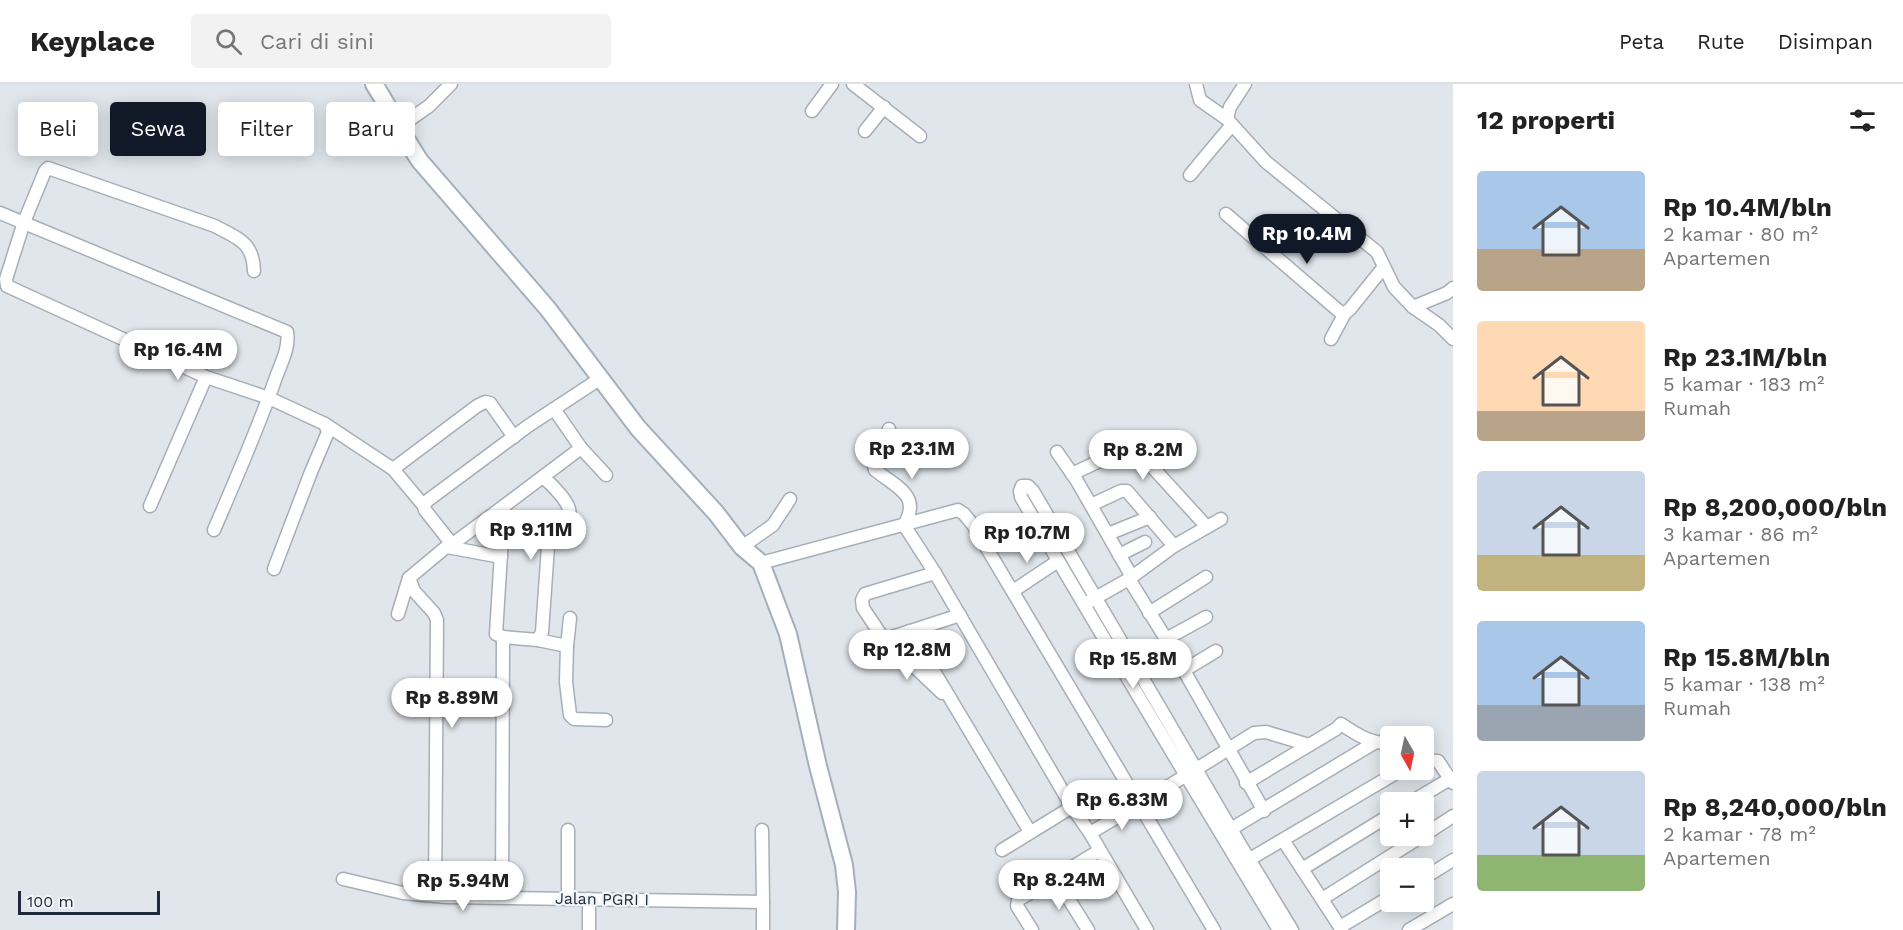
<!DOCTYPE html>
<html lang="id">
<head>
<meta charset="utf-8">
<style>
  body { margin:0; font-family:"Work Sans",sans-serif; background:#f2f2f2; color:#222; height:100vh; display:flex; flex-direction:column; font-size:22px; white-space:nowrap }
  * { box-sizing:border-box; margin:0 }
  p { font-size:20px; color:#767676 }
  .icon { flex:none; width:33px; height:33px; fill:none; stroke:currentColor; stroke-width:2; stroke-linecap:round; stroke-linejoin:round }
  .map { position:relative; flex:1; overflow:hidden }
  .sheet { display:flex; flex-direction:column; background:#fff; width:450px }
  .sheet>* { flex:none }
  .hud { position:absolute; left:18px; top:18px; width:570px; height:54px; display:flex; gap:12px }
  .needle { width:39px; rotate:171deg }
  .fabs { position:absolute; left:1380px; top:642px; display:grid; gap:12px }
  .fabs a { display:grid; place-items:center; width:54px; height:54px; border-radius:6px; background:#fff; box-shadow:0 3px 15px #0003; font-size:30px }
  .scale { position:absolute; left:18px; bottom:15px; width:142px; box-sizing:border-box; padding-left:6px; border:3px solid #212a3b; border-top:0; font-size:16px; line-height:21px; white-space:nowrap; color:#212a3b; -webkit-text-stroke:4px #f0f5f8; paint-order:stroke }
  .price { position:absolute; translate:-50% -51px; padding:0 14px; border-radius:21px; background:#fff; color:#222; font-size:20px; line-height:39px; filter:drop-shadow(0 2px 3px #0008) }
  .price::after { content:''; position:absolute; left:50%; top:36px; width:18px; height:14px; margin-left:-9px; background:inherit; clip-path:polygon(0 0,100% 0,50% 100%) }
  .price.on { background:#111827; color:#fff }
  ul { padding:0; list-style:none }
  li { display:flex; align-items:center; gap:18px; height:150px; padding:0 24px }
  li span { display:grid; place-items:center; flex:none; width:168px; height:120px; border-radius:6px; color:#555 }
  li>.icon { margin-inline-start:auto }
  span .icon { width:72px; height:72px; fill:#fffc; stroke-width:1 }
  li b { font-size:26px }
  h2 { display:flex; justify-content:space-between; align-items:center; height:72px; padding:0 24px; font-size:26px }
  .chip { padding:0 21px; border-radius:6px; background:#fff; box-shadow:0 3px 15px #0003; font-size:21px; line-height:54px }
  .chip.on { background:#111827; color:#fff }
  header { display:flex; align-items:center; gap:36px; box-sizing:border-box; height:84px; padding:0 30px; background:#fff; border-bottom:2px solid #e0e0e0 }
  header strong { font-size:28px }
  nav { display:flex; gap:33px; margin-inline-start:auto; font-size:21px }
  .search { width:420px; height:54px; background:#f2f2f2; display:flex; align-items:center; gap:15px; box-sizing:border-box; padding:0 21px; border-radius:6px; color:#767676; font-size:22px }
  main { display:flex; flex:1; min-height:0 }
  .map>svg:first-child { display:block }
</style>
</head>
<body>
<header>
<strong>Keyplace</strong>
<div class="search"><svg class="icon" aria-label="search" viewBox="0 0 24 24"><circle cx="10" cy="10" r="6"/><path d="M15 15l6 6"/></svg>Cari di sini</div>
<nav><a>Peta</a><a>Rute</a><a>Disimpan</a></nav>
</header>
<main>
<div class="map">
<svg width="1453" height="846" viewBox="0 0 1453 846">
  <rect width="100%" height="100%" fill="#e0e6eb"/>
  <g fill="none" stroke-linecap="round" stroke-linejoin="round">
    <defs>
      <g id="street">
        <path d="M853,0l67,52"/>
        <path d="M1196,0l4,16 27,19 39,43 111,90 17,35 19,20 26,18 14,14"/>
        <path d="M812,27l20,-27"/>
        <path d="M1227,35l3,-12 15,-23"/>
        <path d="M399,43l30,-21 22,-22"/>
        <path d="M865,47l19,-24"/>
        <path d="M1190,91l24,-29 18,-21"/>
        <path d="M0,129l287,119c3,16 -7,33 -12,48 -18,51 -40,101 -61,150"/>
        <path d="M1226,130l114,98 5,1 5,-4 33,-41"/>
        <path d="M254,187c-1,-29 -15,-32 -39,-45l-167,-58 -3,3 -21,51 -18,57 1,7 199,91 63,21 56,26 3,8 -17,40 -37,97"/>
        <path d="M1413,223l34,-14 6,-5"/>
        <path d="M1331,255l14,-26"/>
        <path d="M554,325l27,39 25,27"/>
        <path d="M325,340l68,45 31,37"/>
        <path d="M889,345l-15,37 1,4c21,17 47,25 29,55"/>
        <path d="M1057,368l20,29 55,96"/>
        <path d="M393,385l84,-63 8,-4 5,1 24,34"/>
        <path d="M1072,390l59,-28 4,2 72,79"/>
        <path d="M543,393c7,6 33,30 25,40 -6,7 -13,6 -19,15l-7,100 -4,8 -35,-3 -7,-3 8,-128 77,-58"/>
        <path d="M1091,421l30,-14h6l47,55"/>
        <path d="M150,422l56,-129"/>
        <path d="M504,422l-50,37h-3l-26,-33 -1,-4 3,-5 101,-75 73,-48"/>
        <path d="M904,441l31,48 137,234 18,26 57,97"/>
        <path d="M1108,450l42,-17"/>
        <path d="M447,463l54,10"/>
        <path d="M742,463l31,-22 17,-26"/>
        <path d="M1119,471l26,-13"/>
        <path d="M761,479l197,-53 6,4 9,11 241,405"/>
        <path d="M935,489l-70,21 -3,6 1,8 18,27 61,58"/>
        <path d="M409,494l5,13 20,22 3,7 -2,275"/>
        <path d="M1129,495l37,60 98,172"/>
        <path d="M1013,507l45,-30"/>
        <path d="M1090,517l39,-22 45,-33 47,-27"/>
        <path d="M1149,529l57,-36"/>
        <path d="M398,530l11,-36 42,-35"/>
        <path d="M910,547l120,201"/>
        <path d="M886,555l74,-24"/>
        <path d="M1166,555l40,-22"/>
        <path d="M538,556l29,6 -1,36 4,33 4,4 32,1"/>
        <path d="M567,562l3,-28"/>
        <path d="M1183,587l33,-20"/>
        <path d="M1424,676l14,1 12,18 3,-1"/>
        <path d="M1246,699l90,-54 5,-5c18,12 27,18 49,20"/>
        <path d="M1411,718l39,-23 3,4"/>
        <path d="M1231,745l143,-86"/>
        <path d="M568,746v69"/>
        <path d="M762,746l1,72"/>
        <path d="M1090,749c55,-32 110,-66 164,-100l12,-1 43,13"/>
        <path d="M1424,751l29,-19"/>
        <path d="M1283,756l59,90"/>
        <path d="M1002,766l70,-43"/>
        <path d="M1250,775l151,-89"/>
        <path d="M1302,785l88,-54"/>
        <path d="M1055,793l33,53"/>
        <path d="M1424,794l29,-18"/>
        <path d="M343,795l60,14 43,4 317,5v28"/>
        <path d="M502,813l1,-260"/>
        <path d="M1322,815l100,-63"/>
        <path d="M1340,843l50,-30"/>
        <path d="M589,846v-31"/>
        <path d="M1032,846l-15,-24 1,-6 81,-49"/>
        <path d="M1279,846c-87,-144 -174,-288 -258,-433l-1,-6 2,-5h6l5,5 208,355 51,84"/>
        <path d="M1409,846l44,-26"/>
      </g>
      <path id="secondary" d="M374,0c16,25 29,52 46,77l128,148 90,119 78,85 26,34 19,16 27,71 30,132 26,99 3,27 -1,38"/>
    </defs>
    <use href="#street" stroke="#a7aeb6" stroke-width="15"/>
    <use href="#secondary" stroke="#a4afbd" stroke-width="20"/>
    <use href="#street" stroke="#fff" stroke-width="12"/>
    <use href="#secondary" stroke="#fff" stroke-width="16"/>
  </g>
  <g text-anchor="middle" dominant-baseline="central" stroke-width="4.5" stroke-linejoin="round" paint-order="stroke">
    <g font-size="16" fill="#212a3b" stroke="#f0f5f8">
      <text transform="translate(602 815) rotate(1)">Jalan PGRI I</text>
    </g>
  </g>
</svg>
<div class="fabs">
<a><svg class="needle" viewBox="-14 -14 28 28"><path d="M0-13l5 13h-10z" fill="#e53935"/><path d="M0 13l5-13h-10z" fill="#767676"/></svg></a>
<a>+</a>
<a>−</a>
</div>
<div class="scale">100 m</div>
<b class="price on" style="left:1307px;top:181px">Rp 10.4M</b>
<b class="price" style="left:178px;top:297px">Rp 16.4M</b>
<b class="price" style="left:912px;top:396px">Rp 23.1M</b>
<b class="price" style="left:1143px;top:397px">Rp 8.2M</b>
<b class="price" style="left:531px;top:477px">Rp 9.11M</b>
<b class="price" style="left:1027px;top:480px">Rp 10.7M</b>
<b class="price" style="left:907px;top:597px">Rp 12.8M</b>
<b class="price" style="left:1133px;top:606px">Rp 15.8M</b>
<b class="price" style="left:452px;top:645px">Rp 8.89M</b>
<b class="price" style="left:1122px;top:747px">Rp 6.83M</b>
<b class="price" style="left:1059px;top:827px">Rp 8.24M</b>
<b class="price" style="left:463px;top:828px">Rp 5.94M</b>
<div class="hud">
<a class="chip">Beli</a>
<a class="chip on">Sewa</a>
<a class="chip">Filter</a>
<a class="chip">Baru</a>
</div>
</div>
<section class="sheet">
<h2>12 properti<svg class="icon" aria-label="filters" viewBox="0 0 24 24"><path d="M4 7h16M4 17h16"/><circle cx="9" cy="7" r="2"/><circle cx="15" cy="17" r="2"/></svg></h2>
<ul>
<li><span style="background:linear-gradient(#a9c7e8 65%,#b9a48a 0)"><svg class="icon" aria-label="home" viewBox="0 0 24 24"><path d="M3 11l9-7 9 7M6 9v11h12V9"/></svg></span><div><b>Rp 10.4M/bln</b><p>2 kamar · 80 m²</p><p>Apartemen</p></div></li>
<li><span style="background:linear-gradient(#ffd9b3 75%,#b9a48a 0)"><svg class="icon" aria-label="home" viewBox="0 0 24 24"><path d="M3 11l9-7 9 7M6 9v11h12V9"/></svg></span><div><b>Rp 23.1M/bln</b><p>5 kamar · 183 m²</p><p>Rumah</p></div></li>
<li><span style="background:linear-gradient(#c9d6e8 70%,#c2b280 0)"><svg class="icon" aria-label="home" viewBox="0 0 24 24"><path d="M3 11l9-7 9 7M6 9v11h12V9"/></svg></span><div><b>Rp 8,200,000/bln</b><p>3 kamar · 86 m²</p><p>Apartemen</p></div></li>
<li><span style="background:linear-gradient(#a9c7e8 70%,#9aa5b1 0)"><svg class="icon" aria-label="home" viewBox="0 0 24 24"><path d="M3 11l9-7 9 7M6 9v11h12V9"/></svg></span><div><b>Rp 15.8M/bln</b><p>5 kamar · 138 m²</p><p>Rumah</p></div></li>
<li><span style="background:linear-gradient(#c9d6e8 70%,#8fb573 0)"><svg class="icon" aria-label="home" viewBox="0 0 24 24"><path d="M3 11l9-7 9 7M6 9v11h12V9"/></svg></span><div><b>Rp 8,240,000/bln</b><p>2 kamar · 78 m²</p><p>Apartemen</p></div></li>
</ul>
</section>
</main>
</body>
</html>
